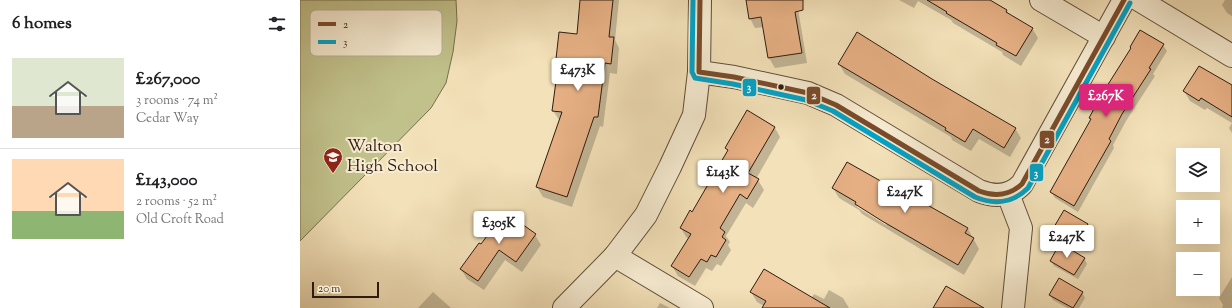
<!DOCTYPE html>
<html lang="en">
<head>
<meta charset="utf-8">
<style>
  body { margin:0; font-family:"Sorts Mill Goudy",serif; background:#f6f6f6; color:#202124; height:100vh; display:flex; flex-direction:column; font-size:15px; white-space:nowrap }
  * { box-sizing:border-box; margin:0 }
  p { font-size:13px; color:#757577 }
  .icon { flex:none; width:22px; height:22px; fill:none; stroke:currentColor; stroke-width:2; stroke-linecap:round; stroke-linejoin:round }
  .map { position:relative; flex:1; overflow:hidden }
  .details { display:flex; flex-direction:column; background:#fff; width:300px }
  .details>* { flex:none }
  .tools { position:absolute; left:876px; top:148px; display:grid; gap:8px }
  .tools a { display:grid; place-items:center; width:44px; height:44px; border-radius:0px; background:#fff; box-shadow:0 4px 16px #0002; font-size:20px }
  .scale { position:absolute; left:12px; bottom:10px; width:67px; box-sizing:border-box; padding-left:4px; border:2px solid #2f1c11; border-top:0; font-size:11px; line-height:14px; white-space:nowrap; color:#2f1c11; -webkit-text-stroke:3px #f7ecd2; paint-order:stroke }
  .price { position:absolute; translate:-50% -34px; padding:0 9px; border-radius:4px; background:#fff; color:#222; font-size:13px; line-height:26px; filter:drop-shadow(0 1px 2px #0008) }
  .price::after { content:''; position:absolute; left:50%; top:24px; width:12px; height:9px; margin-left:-6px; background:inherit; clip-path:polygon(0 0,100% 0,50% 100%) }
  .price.selected { background:#db2777; color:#fff }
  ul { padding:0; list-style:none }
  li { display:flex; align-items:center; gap:12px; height:100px; padding:0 12px }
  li+li { border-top:1px solid #e0e0e0 }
  li span { display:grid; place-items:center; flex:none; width:112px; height:80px; border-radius:0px; color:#555 }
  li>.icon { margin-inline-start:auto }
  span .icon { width:48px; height:48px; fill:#fffc; stroke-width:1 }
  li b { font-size:17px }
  h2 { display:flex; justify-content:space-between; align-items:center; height:48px; padding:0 12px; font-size:17px }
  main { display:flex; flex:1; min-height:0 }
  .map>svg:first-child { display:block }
</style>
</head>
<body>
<main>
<section class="details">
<h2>6 homes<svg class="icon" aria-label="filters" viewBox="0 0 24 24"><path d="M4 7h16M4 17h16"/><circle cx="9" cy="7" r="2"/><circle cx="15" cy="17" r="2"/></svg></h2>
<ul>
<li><span style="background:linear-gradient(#dfe7d0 60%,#b9a48a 0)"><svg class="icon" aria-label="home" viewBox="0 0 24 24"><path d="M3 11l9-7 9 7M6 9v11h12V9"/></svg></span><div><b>£267,000</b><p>3 rooms · 74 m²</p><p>Cedar Way</p></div></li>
<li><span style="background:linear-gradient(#ffd9b3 65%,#8fb573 0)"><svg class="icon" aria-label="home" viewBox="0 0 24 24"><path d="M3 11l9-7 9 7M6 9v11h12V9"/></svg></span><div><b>£143,000</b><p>2 rooms · 52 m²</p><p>Old Croft Road</p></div></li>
</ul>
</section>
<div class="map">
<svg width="932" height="308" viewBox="0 0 932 308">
  <rect width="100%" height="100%" fill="#f3e1b9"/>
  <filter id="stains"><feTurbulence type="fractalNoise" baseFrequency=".005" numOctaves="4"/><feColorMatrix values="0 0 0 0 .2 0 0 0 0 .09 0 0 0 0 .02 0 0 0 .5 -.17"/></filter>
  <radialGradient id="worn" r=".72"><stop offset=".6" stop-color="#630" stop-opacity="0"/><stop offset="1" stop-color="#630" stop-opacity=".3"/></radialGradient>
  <path fill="#c1c18b" stroke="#786e4e" d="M0,0h156l1,21 -4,31 -7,31 -15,25 -131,133z"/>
  <g fill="#0003" fill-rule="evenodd">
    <path d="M281,0h38l-4,40 4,8 -2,26 -7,-1 -7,54 -3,-1 -28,81 -29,-10 -6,-10 23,-66 -7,-10 6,-48 -2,-4 21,-24z"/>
    <path d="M447,0h48l2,3 10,60 -32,5 -6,-10 -5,-31 -9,1 -5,-10z"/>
    <path d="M599,0h89l19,11 2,4 23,13 6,10 -17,28 -18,-11 -1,-3 -49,-29 -2,-3 -33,-19 -4,7z"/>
    <path d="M925,0h7v16l-5,-3 -5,-8z"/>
    <path d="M863,45l4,6 -14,23 2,2 -29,45 -13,24 1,3 -36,64 -23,-14 -4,-6 41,-72 -2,-2z"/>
    <path d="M539,64l92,16 84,48 6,10 -11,19 -31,-18 -8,12 -19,-11 -1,-3 -106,-63z"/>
    <path d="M932,87v46l-3,-5 3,-5 -25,-15 -2,2 -15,-9 -6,-10z"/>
    <path d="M475,128l5,9 -24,42 2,1 6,10 -11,18 -7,-5 -20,33 4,6 -2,3 3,5 -10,16 -4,-2 -5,7 -6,-3 -11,18 -17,-10 -6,-10 17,-27 -3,-2 -5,-9 11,-15 36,-61 -2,-4z"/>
    <path d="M533,188l67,5 1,-2 67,38 11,20 -15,26 -102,-61 -3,-4 -20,-12zM557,204l30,19 -1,2 -29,-18z"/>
    <path d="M205,213l30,22 6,10 -19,27 -17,-12 -21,30 -17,-11 -6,-10 20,-24z"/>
    <path d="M787,225l6,9 -9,17 -23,-14 -6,-10z"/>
    <path d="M784,258l3,6 -9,15 -24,-13 -3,-5z"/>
    <path d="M932,277v31h-10l1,-3 -4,-7z"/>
    <path d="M529,290l14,8 6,10h-85v-2l-7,-4 -6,-10 58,10 5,-8 10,5z"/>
    <path d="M133,292l18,16h-33z"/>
    <path d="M782,292l3,6 -6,10h-12l-14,-8 -3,-5z"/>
    <path d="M360,303l10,5h-13z"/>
  </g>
  <g fill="#e6b084" stroke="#2f1c11">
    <path d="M280,0h33l-4,37h5l-3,27 -6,-1 -7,54h-4l-27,80 -31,-10 26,-75 -10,-1 7,-52h-3l3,-27 18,2z"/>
    <path d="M446,0h57v10l-8,2 7,41 -34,5 -7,-41 -12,2z"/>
    <path d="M627,0h63l17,10 -1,2 27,16 -17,28 -20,-11 1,-2 -51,-30 1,-1z"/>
    <path d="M840,30l24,14 -15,24 2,1 -29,45 -13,25 2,2 -37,65 -24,-14 41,-73 -2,-1 13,-24 29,-46 -1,-1z"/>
    <path d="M557,32l75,47 84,49 -12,20 -31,-19 -8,13 -20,-12 1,-2 -52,-31 -56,-33z"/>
    <path d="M899,66l33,19v32l-31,-19 -2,3 -16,-10z"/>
    <path d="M447,110l28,17 -27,46 11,6 -12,20 -7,-5 -20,34 5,4 -3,5 4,3 -10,17 -5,-2 -4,7 -6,-3 -12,18 -18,-11 20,-32 -11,-6 10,-18 2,2 36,-62 -3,-2z"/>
    <path d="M547,162l53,30 1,-2 67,38 -3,5 9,5 -16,27 -76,-44 -27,-17 1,-2 -24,-14z"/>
    <path d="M764,210l24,14 -10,17 -24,-14z"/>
    <path d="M205,212l31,22 -20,28 -17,-12 -21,31 -18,-12 19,-26 2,1z"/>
    <path d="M760,243l25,15 -11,17 -24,-14z"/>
    <path d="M464,269l66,39h-68l4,-7 -16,-9z"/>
    <path d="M759,278l24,14 -10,16 -24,-13z"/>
    <path d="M646,286l38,22h-51z"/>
  </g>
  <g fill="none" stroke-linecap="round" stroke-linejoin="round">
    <defs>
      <g id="minor">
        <path d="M741,0l63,37"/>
        <path d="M839,0l93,56"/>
        <path d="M399,72l35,5 74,16 28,12 143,86c15,6 31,6 43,-7l102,-184"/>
        <path d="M708,194l13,34 -8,80"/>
        <path d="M315,256l87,52"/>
        <path d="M264,308l51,-52 31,-41 24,-48 24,-52 5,-43 1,-72"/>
      </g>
    </defs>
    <use href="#minor" stroke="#604d3b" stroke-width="24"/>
    <use href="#minor" stroke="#f7ecd2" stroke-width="22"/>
    <defs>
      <path id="bus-1" d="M400,0l-1,72 35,5 74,16 28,12 143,86c16,6 30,5 43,-7l102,-184"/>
      <path id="bus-2" d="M393,0l-1,72 3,6 38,6 73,16 27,11 142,86c19,8 38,6 53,-9l102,-185"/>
    </defs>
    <use href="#bus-1" stroke="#f7ecd2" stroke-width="8"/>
    <use href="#bus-2" stroke="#f7ecd2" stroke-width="8"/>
    <use href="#bus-1" stroke="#7a4b2a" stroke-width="5"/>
    <use href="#bus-2" stroke="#02a2c5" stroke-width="5"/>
  </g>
  <defs>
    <symbol id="school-pin" viewBox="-11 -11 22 30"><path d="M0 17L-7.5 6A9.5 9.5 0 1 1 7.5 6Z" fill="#8f2418" stroke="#f7ecd2"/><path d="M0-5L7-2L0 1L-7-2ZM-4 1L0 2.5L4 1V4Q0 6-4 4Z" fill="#fff"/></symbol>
  </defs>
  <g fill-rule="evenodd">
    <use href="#school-pin" x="22" y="146" width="22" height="30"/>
  </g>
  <circle fill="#2f1c11" stroke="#f7ecd2" stroke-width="1.5" cx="481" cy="87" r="3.5"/>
  <g text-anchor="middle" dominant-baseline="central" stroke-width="4" stroke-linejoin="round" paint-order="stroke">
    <g font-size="17" fill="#2f1c11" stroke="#f7ecd2" text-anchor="start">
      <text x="47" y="147">Walton<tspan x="47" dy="20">High School</tspan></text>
    </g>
  </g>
  <rect x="10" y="10" width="132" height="46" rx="6" fill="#f7ecd2" stroke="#bbae98" stroke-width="1"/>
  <rect x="18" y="22" width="18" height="4" fill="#7a4b2a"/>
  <rect x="18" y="40" width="18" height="4" fill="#02a2c5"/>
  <g font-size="11" fill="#2f1c11">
    <text x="43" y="28">2</text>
    <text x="43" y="46">3</text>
  </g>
  <g stroke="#f7ecd2" stroke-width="1.5">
    <rect x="442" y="78" width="15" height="19" rx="4" fill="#02a2c5"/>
    <rect x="506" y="86" width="15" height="19" rx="4" fill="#7a4b2a"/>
    <rect x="739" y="130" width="16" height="19" rx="4" fill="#7a4b2a"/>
    <rect x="729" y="163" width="15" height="19" rx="4" fill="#02a2c5"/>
  </g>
  <g font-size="11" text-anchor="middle" font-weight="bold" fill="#fff">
    <text x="449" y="91">3</text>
    <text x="514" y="99">2</text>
    <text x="747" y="143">2</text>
    <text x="736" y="177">3</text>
  </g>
  <rect width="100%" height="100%" filter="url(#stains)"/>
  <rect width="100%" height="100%" fill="url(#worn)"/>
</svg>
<div class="tools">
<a><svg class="icon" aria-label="layers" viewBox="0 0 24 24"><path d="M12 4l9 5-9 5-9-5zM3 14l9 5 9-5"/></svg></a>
<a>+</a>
<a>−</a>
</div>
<div class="scale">20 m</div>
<b class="price" style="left:278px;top:92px">£473K</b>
<b class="price selected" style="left:806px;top:118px">£267K</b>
<b class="price" style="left:423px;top:194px">£143K</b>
<b class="price" style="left:605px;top:214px">£247K</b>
<b class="price" style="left:199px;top:245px">£305K</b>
<b class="price" style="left:767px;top:259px">£247K</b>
</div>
</main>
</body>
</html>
